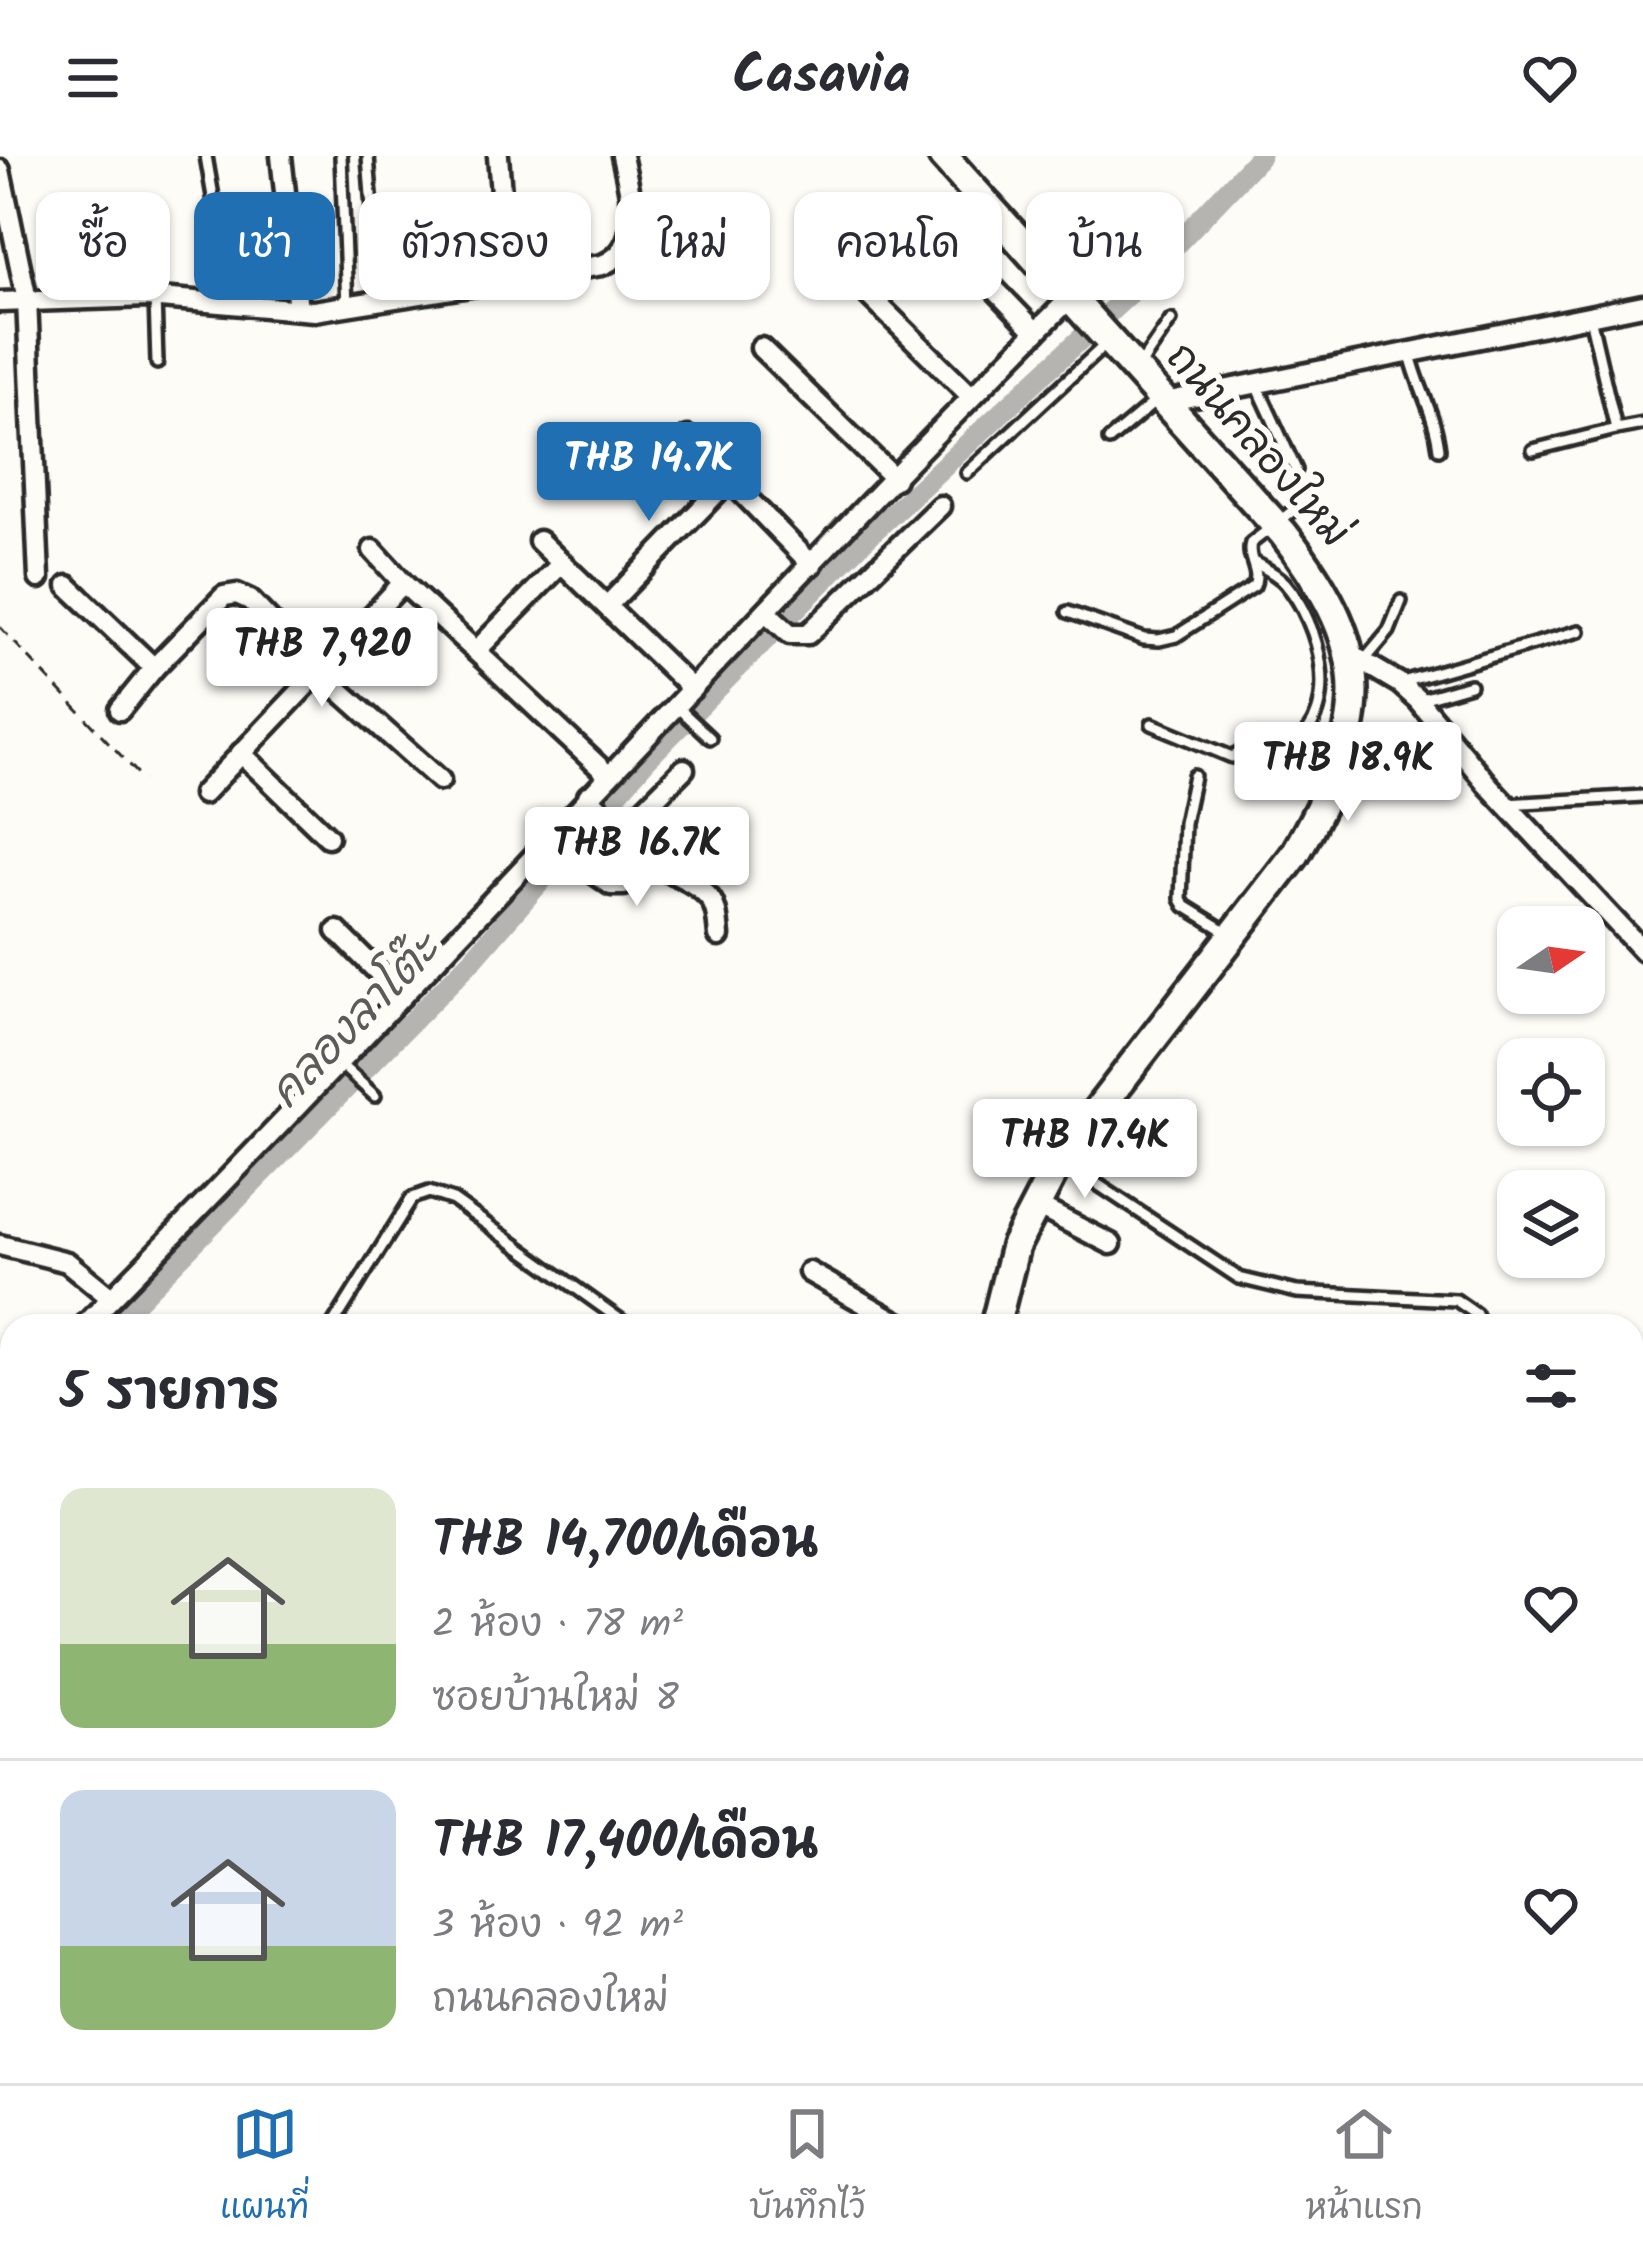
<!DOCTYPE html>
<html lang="th">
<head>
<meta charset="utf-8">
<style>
  body { margin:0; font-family:Kalam,"Playpen Sans Thai",sans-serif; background:#f2f2f3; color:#2b2b33; height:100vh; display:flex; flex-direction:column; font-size:45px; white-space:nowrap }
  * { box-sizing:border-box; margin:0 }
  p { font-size:39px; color:#7c7c81 }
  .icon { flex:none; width:66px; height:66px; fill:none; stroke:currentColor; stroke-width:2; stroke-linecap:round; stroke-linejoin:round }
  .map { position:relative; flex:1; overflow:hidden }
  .details { position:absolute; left:0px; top:1158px; width:1644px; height:771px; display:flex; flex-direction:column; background:#fff; border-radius:36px 36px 0 0; box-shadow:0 3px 9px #0004 }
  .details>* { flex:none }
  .hud { position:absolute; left:36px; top:36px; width:1572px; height:108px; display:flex; gap:24px }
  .needle { width:78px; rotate:77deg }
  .tools { position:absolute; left:1497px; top:750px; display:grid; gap:24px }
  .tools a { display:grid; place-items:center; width:108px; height:108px; border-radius:24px; background:#fff; box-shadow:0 3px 9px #0004; font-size:60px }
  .price { position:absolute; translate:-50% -102px; padding:0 27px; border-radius:12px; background:#fff; color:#222; font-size:39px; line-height:78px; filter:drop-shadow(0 3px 6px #0008) }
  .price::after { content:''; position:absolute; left:50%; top:72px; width:36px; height:27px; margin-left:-18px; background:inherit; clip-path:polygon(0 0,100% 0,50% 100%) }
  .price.selected { background:#1f6fb2; color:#fff }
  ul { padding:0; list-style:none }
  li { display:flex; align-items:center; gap:36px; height:300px; padding:0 60px }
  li+li { border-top:3px solid #e1e1e2 }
  li span { display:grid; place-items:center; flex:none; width:336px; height:240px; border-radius:24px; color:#555 }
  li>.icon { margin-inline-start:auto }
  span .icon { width:144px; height:144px; fill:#fffc; stroke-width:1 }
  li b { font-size:51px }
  h2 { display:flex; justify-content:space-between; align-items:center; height:144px; padding:0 60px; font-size:51px }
  .tag { padding:0 42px; border-radius:24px; background:#fff; box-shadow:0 3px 9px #0004; font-size:42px; line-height:108px }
  .tag.selected { background:#1f6fb2; color:#fff }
  header { display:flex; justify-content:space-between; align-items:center; height:156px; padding:0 60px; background:#fff; font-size:54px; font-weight:600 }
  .dock { display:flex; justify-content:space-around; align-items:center; height:168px; border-top:3px solid #e1e1e2; background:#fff; font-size:33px; color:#7c7c81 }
  .dock a { display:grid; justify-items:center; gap:6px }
  .dock .selected { color:#1f6fb2 }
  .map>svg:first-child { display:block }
</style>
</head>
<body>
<header><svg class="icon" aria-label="menu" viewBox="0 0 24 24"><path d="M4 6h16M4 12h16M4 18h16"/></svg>Casavia<svg class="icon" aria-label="heart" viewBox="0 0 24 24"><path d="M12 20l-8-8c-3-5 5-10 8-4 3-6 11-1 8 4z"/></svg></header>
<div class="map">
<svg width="1643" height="1927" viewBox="0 0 1643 1927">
  <rect width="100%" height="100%" fill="#fdfcf7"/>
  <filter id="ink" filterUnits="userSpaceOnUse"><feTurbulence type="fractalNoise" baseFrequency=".00833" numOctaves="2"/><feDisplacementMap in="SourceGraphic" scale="24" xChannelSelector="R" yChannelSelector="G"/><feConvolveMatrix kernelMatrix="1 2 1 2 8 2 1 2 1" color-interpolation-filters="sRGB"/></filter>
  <g filter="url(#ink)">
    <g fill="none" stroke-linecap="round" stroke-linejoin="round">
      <g stroke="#b5b4b1" stroke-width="21">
        <path d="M112,1170l361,-367 173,-199 217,-219 266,-247 131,-138"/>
        <path d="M0,1287l12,-12"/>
      </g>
      <defs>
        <g id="lane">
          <path d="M206,0l25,145"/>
          <path d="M341,0l6,150"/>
          <path d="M368,0l11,144"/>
          <path d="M155,141l2,66"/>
          <path d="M1410,198c8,34 25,60 29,95"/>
          <path d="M1140,209l31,-45"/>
          <path d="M1256,227l40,87"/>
          <path d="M1616,273l27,-5"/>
          <path d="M1109,284l48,-40"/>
          <path d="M1533,294l83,-21 -26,-112"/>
          <path d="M967,317l139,-129"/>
          <path d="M1068,456l76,27 15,1 17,-4 78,-50c7,-15 -8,-28 -3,-43l57,-44"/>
          <path d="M1363,506l26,-31 12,-30"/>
          <path d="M1399,527l180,-52"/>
          <path d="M1418,544l52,-15"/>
          <path d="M676,550l34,32"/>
          <path d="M1152,568l80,33 28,-14 33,3c50,-36 27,-122 -8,-163 -9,-10 -21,-15 -32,-21"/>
          <path d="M1194,620l-10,47 -3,76 4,7 42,26"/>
          <path d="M1506,648l137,-8"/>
          <path d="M339,907l36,33"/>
          <path d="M1064,1006l175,116 58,14 159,8 20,14 5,12"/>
          <path d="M332,1170l80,-128 17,-6 24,8 176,126"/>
          <path d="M1632,1480l11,1"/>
        </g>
        <g id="street">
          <path d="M281,0l17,153"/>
          <path d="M498,0l10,123"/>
          <path d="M0,14l27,130 12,278"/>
          <path d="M982,43l-27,25 -5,11 3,11 83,86"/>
          <path d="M834,105l137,135"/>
          <path d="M0,146l148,-5 166,14 288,-46c44,-17 28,-73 20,-109"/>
          <path d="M761,192l134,131"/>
          <path d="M1165,246l478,-97"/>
          <path d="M688,281l124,128"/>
          <path d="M539,385l153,148"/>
          <path d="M373,394l30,33 206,193"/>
          <path d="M68,430l86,82 70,-72 13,-2 13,6 68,71 122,109"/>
          <path d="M607,450l122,-126"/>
          <path d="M766,456l24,22h18l132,-128"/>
          <path d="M476,495l86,-88"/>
          <path d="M1348,497l51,30 19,17 70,85 155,166"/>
          <path d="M120,554l34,-42"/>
          <path d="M241,597l87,84"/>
          <path d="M203,638l200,-211"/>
          <path d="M588,640c12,13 24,29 43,26l53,-53"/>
          <path d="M547,684l64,45h13l24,-19c19,2 60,21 66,40 4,9 4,21 5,30"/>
          <path d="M337,775l65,65"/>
          <path d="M1035,1049l76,39"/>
          <path d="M0,1089l67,17 44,36"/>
          <path d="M809,1116l95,54"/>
          <path d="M84,1170c334,-338 651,-693 987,-1029"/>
          <path d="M0,1255l12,-12"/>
          <path d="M0,1401l12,5"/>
          <path d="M0,1654l12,-1"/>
          <path d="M1638,1782l5,2"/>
          <path d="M366,1917l28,10"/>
          <path d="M896,1917l25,10"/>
          <path d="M305,1927l4,-10"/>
          <path d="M1587,1927l1,-10"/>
        </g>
        <g id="secondary">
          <path d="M943,0l340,377c97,124 86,192 11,323l-234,303 -45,87 -20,80"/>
          <path d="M1096,1927l1,-10"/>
        </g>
      </defs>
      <use href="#lane" stroke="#2b2b2b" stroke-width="18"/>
      <use href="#street" stroke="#2b2b2b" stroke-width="27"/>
      <use href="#secondary" stroke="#2b2b2b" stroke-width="36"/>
      <path stroke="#2b2b2b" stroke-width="3" stroke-dasharray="12 9" stroke-linecap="butt" d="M0,471l144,153"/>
      <use href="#lane" stroke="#fdfcf7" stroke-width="9"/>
      <use href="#street" stroke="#fdfcf7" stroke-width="18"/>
      <use href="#secondary" stroke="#fdfcf7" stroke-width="27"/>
    </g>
  </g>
  <g text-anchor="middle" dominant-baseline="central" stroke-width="12" stroke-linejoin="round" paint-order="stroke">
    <g font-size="42" fill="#2b2b2b" stroke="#fdfcf7">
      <text transform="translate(1257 290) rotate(49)">ถนนคลองใหม่</text>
    </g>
    <g font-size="45" font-style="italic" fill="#5b5b5a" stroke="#fdfcf7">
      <text transform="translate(356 866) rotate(-46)">คลองลาโต๊ะ</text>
    </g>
  </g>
</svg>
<div class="tools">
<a><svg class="needle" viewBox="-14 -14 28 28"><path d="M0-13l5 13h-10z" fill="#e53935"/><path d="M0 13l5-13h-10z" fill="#7c7c81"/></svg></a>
<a><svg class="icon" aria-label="locate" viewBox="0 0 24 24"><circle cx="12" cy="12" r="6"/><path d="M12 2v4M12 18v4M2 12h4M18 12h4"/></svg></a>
<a><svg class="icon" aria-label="layers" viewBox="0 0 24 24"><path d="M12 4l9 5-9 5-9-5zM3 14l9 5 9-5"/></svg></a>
</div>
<b class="price selected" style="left:649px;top:368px">THB 14.7K</b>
<b class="price" style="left:322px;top:554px">THB 7,920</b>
<b class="price" style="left:1348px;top:668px">THB 18.9K</b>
<b class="price" style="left:637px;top:753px">THB 16.7K</b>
<b class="price" style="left:1085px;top:1045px">THB 17.4K</b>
<div class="hud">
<a class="tag">ซื้อ</a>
<a class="tag selected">เช่า</a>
<a class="tag">ตัวกรอง</a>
<a class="tag">ใหม่</a>
<a class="tag">คอนโด</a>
<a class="tag">บ้าน</a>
</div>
<section class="details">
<h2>5 รายการ<svg class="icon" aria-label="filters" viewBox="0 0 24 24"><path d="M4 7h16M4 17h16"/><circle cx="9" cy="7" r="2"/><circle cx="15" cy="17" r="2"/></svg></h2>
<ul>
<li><span style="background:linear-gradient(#dfe7d0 65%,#8fb573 0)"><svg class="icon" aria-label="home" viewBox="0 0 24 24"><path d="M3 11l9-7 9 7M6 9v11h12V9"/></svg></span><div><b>THB 14,700/เดือน</b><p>2 ห้อง · 78 m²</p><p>ซอยบ้านใหม่ 8</p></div><svg class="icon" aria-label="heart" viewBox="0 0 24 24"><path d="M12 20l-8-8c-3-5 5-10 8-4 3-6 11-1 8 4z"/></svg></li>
<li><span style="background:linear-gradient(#c9d6e8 65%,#8fb573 0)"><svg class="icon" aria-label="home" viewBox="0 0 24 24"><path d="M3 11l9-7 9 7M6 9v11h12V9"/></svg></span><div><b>THB 17,400/เดือน</b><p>3 ห้อง · 92 m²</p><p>ถนนคลองใหม่</p></div><svg class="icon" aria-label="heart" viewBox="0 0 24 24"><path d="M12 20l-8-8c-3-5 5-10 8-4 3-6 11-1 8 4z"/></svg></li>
</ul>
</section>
</div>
<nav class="dock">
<a class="selected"><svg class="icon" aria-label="map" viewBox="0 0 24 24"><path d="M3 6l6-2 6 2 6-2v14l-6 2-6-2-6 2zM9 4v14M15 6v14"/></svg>แผนที่</a>
<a><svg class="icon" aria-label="saved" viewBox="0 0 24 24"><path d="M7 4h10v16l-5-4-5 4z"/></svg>บันทึกไว้</a>
<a><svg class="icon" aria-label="home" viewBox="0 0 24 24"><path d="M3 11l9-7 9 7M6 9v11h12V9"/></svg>หน้าแรก</a>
</nav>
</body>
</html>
